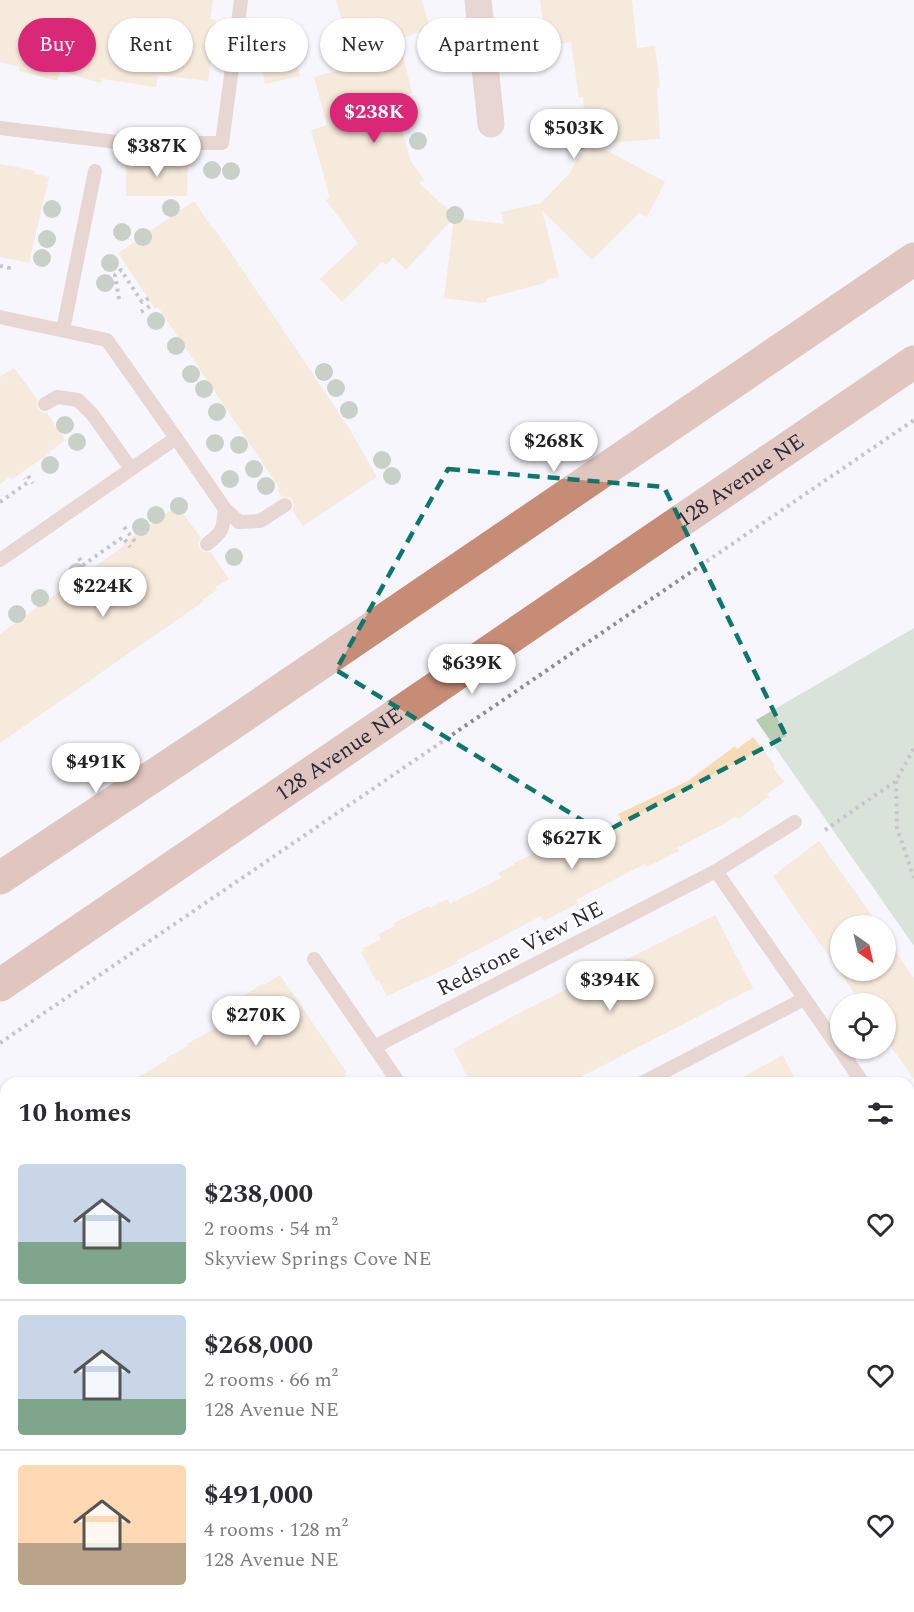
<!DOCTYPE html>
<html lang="en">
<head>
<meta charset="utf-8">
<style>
  body { margin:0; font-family:Spectral,serif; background:#f7f7f7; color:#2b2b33; height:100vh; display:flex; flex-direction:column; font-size:22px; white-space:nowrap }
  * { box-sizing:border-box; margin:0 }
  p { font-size:20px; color:#7c7c81 }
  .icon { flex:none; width:33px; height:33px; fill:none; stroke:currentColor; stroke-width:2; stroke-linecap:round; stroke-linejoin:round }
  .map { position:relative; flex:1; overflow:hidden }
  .panel { position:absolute; left:0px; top:1077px; width:915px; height:536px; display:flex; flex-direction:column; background:#fff; border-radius:18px 18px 0 0; box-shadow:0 2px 4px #0004 }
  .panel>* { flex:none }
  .guide { position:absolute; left:18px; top:18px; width:600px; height:54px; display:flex; gap:12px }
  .needle { width:39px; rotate:146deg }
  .fabs { position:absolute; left:830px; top:915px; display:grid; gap:12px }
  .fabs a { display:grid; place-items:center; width:66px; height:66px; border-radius:50%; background:#fff; box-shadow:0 2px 4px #0004; font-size:30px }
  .price { position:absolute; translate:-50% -51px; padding:0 14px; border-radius:21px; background:#fff; color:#222; font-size:20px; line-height:39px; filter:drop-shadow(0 2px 3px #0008) }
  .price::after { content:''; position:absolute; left:50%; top:36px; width:18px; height:14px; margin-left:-9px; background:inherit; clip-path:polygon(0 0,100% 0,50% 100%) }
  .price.current { background:#db2777; color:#fff }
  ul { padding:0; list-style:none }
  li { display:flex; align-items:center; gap:18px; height:150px; padding:0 18px }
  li+li { border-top:2px solid #e1e1e2 }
  li span { display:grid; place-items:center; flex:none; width:168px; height:120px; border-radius:6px; color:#555 }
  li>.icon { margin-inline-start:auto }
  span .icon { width:72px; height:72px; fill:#fffc; stroke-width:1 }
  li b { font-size:26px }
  h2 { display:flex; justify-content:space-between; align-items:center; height:72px; padding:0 18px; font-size:26px }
  .pill { padding:0 21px; border-radius:27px; background:#fff; box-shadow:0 2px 4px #0004; font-size:21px; line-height:54px }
  .pill.current { background:#db2777; color:#fff }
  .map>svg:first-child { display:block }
</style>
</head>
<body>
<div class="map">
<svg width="914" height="1612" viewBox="0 0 914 1612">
  <rect width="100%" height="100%" fill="#f6f5fc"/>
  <path fill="#b8ccb1" d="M914,628v318l-158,-226z"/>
  <g fill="#f7dbb7">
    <path d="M0,0h213l-3,19 6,1 -8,61 -50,-6 -2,12 -54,-8 -1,4 -41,-12 -3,10 -38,-10 1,-4 -20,-5z"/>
    <path d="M336,0h86l8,29 -28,9 2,8 -3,1 11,46 -19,5 18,64 13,18 -5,3 36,33 -49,54 -13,-13 -7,8 -4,-3 -40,40 -22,-23 38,-36 -32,-43 4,-2 -19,-68 16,-5 -13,-48 34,-9 -12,-42 7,-2z"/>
    <path d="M540,0h92l5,48 18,-2 5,41 -3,1 3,51 -65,5 70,38 -18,35 -8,-4 -47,47 -50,-50 17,67 -15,4 1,2 -58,15 -1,4 -4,1 -38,-5 10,-80 50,6 -3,-12 40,-9 28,-29 17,-31 -3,-46h-4l-8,-55 -25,4z"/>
    <path d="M293,48l7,28 -35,8 -7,-28z"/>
    <path d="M126,161h62l-1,35h-61z"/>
    <path d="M0,164l35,7 -1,3 15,3 -20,86 -29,-6z"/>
    <path d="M194,201l19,28 1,-1 9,13 126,187 28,49 -74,49 -11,-16 2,-5 -2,-5 -3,-3h-7l-4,-6 2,-2 -63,-94 -59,-88 -3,2 -37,-56z"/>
    <path d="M14,368l23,31 1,10 3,3 6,1 18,27 -16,12 1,1 -38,26 -2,-2 -10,7v-107z"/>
    <path d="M177,506l24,32 -3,7 2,4 4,3h7l18,27 -13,8 1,3 -14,9 1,2 -204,142v-109l124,-88 -1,-3z"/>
    <path d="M753,737l22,28 -2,2 11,15 -17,12 2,3 -31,22 -3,-3 -11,8 -47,24 2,3 -32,16 -2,-3 -20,10 -49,26 2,3 -34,18 -3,-5 -85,45 2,2 -71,33 -9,-17 -2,2 -15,-29 3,-1 -1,-3 18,-9 -2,-5 16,-8 -1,-3 35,-17 1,2 17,-9 3,5 51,-26 -3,-5 17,-9 -1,-1 66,-32 44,-5 -6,-12 70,-33 47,-35 2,3z"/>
    <path d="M819,841l60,85h-39v44h45v-33l29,41v101l-29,-41v-34h-23l-89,-128z"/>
    <path d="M715,915l38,73 -184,95h-98l-18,-34 68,-37z"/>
    <path d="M280,975l66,97 -2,2 6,9h-222l39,-23 -1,-2 22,-12 -1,-2 55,-31 -6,-8 2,-2 -1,-2 26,-18 1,2z"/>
    <path d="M783,1055l14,28h-65z"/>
  </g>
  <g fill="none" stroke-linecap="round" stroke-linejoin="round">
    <g stroke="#8d8b96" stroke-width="4" stroke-dasharray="3 4.5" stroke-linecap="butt">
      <path d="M0,266l9,2 -1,5"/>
      <path d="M119,299l-4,-24 6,-5 21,32 7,-4"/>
      <path d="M141,312l12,-8"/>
      <path d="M28,476l5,7"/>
      <path d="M0,502l27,-19 -3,-4"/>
      <path d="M124,527l12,16"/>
      <path d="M79,558l4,7 40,-28 7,10"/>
      <path d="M896,781l1,47 17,50"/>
      <path d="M825,830l71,-49 18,-33"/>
      <path d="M0,1043l914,-623"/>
    </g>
    <g stroke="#d8afa0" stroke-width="14">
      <path d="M0,128l125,15h97l19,-143"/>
      <path d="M0,317l107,23 69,98 -176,122"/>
      <path d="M63,330l32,-159"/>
      <path d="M45,404l12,-7 21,3 15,15 38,54"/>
      <path d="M176,438l49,71 14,13 21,-1 25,-16"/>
      <path d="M207,544c16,-12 16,-15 18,-35"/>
      <path d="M716,871l147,212"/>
      <path d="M314,959l85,124"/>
      <path d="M374,1047l342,-176 79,-49"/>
      <path d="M642,1083l162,-84"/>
      <path d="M909,1149l5,7"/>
      <path d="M0,1301l6,-3"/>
      <path d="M0,1411l6,10"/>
      <path d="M909,1426l5,7"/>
      <path d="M909,1513l5,-3"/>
      <path d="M117,1606l4,6"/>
    </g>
    <g stroke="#d8afa0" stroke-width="27">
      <path d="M478,0l13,124"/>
      <path d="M709,1606l3,6"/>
      <path d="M307,1612l8,-6"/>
    </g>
    <g stroke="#c68c75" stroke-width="33">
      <path d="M0,878l224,-149 690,-470"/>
      <path id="s1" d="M0,985l914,-623"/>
    </g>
  </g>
  <g fill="#90a38b">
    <circle cx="440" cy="46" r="9"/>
    <circle cx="528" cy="54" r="9"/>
    <circle cx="418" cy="141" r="9"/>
    <circle cx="580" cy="141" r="9"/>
    <circle cx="212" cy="170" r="9"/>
    <circle cx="231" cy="171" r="9"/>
    <circle cx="171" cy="208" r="9"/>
    <circle cx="52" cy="209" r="9"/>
    <circle cx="455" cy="215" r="9"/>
    <circle cx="122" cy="232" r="9"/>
    <circle cx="143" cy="237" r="9"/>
    <circle cx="47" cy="239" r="9"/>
    <circle cx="42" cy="258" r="9"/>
    <circle cx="110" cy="263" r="9"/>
    <circle cx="105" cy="283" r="9"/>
    <circle cx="156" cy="321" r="9"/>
    <circle cx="176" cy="346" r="9"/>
    <circle cx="324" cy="372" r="9"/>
    <circle cx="191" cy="374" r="9"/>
    <circle cx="336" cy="388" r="9"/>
    <circle cx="204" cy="389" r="9"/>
    <circle cx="349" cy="410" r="9"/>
    <circle cx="217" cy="412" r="9"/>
    <circle cx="65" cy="425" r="9"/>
    <circle cx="77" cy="442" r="9"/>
    <circle cx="215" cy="443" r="9"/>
    <circle cx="239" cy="445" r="9"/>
    <circle cx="382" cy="460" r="9"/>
    <circle cx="50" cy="465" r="9"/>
    <circle cx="254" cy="469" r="9"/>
    <circle cx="392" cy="476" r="9"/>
    <circle cx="230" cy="479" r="9"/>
    <circle cx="266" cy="486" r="9"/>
    <circle cx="179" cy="506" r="9"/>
    <circle cx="156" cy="515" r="9"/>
    <circle cx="141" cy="527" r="9"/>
    <circle cx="234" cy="557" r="9"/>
    <circle cx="77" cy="572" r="9"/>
    <circle cx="40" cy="598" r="9"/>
    <circle cx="17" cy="614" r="9"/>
  </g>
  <path d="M0 0H914V1612H0ZM448,469l216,18 122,249 -183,97 -267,-163z" fill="#f6f5fc" fill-opacity=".55" fill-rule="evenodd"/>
  <path fill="none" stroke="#0f766e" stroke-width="4.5" stroke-dasharray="12 8" stroke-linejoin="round" d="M448,469l216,18 122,249 -183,97 -267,-163z"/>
  <g text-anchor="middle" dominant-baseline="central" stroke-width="4.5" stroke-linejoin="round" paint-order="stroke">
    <g font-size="22" fill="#2d2a38" stroke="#fff">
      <text stroke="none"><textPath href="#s1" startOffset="896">128 Avenue NE</textPath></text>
      <text stroke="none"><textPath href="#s1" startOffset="410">128 Avenue NE</textPath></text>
      <text transform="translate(520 949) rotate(-27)">Redstone View NE</text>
    </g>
  </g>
</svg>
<div class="fabs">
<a><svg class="needle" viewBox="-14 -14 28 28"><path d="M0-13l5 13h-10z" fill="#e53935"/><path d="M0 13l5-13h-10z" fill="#7c7c81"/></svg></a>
<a><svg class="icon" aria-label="locate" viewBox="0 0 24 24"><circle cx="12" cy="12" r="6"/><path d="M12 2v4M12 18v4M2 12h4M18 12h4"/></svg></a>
</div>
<b class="price current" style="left:374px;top:144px">$238K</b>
<b class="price" style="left:574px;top:160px">$503K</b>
<b class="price" style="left:157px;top:178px">$387K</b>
<b class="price" style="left:554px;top:473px">$268K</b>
<b class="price" style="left:103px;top:618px">$224K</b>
<b class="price" style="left:472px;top:695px">$639K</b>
<b class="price" style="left:96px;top:794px">$491K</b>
<b class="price" style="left:572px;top:870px">$627K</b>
<b class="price" style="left:610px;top:1012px">$394K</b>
<b class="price" style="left:256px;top:1047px">$270K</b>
<div class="guide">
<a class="pill current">Buy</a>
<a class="pill">Rent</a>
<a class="pill">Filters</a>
<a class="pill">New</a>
<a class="pill">Apartment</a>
</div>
<section class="panel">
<h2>10 homes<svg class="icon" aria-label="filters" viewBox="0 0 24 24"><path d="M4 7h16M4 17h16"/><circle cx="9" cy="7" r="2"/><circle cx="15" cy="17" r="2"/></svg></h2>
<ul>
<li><span style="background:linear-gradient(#c9d6e8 65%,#7fa58c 0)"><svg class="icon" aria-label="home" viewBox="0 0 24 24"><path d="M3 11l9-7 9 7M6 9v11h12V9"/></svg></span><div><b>$238,000</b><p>2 rooms · 54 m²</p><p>Skyview Springs Cove NE</p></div><svg class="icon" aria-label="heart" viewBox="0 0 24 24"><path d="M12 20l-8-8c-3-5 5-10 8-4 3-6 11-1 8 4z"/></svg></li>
<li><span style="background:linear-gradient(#c9d6e8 70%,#7fa58c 0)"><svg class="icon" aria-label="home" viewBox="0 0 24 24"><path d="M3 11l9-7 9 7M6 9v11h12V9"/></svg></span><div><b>$268,000</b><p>2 rooms · 66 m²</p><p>128 Avenue NE</p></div><svg class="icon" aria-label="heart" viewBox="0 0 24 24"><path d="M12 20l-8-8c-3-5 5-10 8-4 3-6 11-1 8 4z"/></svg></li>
<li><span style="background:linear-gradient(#ffd9b3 65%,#b9a48a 0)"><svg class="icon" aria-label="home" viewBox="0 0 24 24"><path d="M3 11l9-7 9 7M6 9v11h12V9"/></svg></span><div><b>$491,000</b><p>4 rooms · 128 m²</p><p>128 Avenue NE</p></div><svg class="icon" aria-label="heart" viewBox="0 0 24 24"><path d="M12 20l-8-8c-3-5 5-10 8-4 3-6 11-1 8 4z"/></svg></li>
</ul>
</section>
</div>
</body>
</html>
